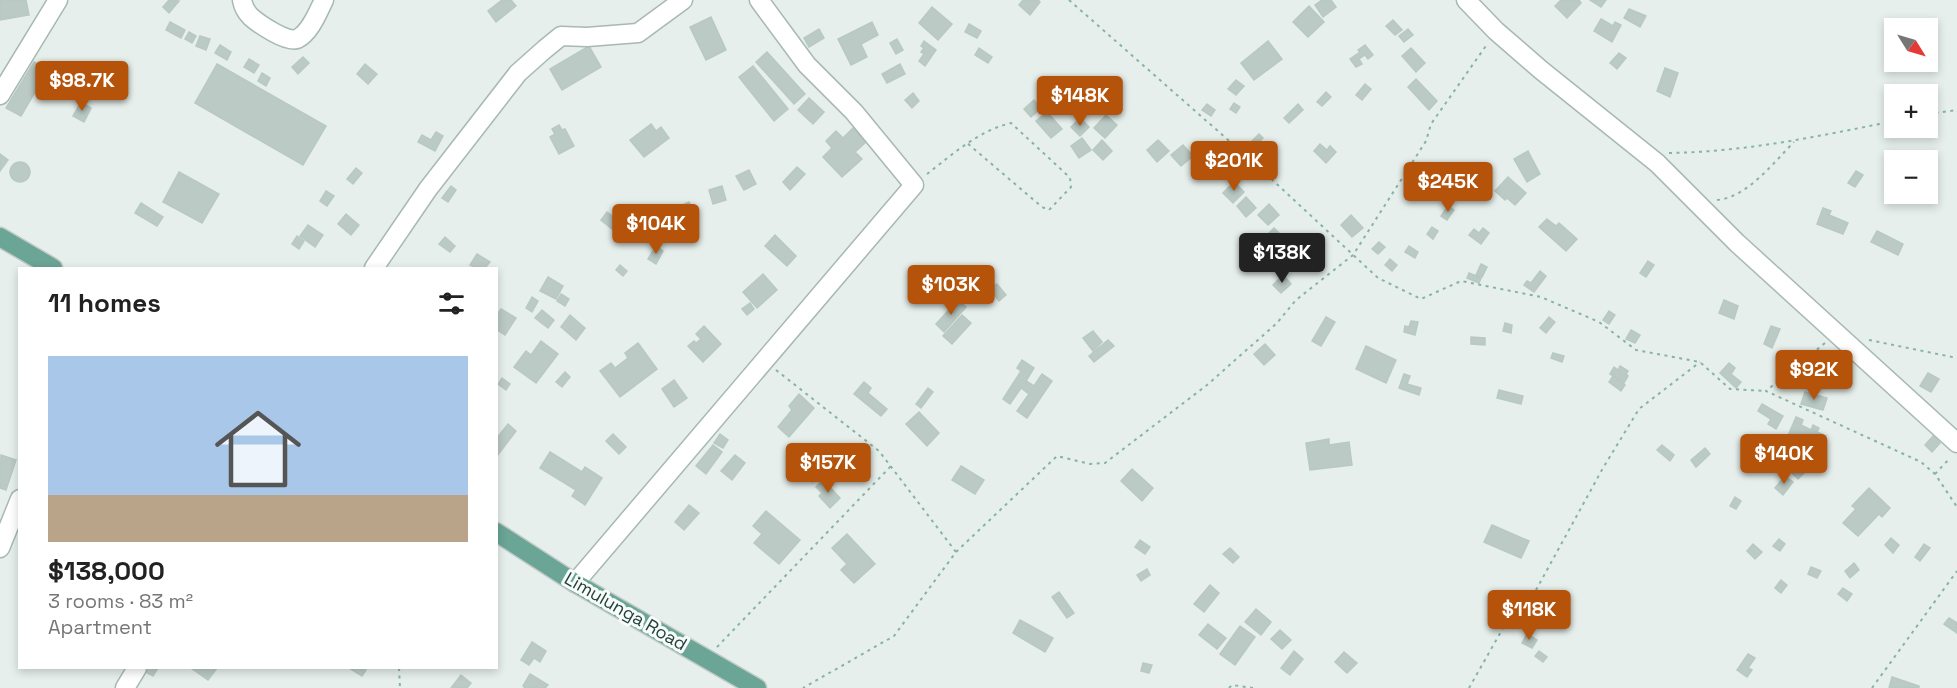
<!DOCTYPE html>
<html lang="en">
<head>
<meta charset="utf-8">
<style>
  body { margin:0; font-family:"Space Grotesk",sans-serif; background:#f2f2f2; color:#222; height:100vh; display:flex; flex-direction:column; font-size:22px; white-space:nowrap }
  * { box-sizing:border-box; margin:0 }
  p { font-size:20px; color:#767676 }
  .icon { flex:none; width:33px; height:33px; fill:none; stroke:currentColor; stroke-width:2; stroke-linecap:round; stroke-linejoin:round }
  .map { position:relative; flex:1; overflow:hidden }
  .details { position:absolute; left:18px; top:267px; width:480px; height:402px; display:flex; flex-direction:column; background:#fff; border-radius:0px; box-shadow:0 3px 9px #0003 }
  .details>* { flex:none }
  .needle { width:39px; rotate:127deg }
  .controls { position:absolute; left:1884px; top:18px; display:grid; gap:12px }
  .controls a { display:grid; place-items:center; width:54px; height:54px; border-radius:0px; background:#fff; box-shadow:0 3px 9px #0003; font-size:30px }
  .price { position:absolute; translate:-50% -51px; padding:0 14px; border-radius:6px; background:#b45309; color:#fff; font-size:20px; line-height:39px; filter:drop-shadow(0 2px 3px #0008) }
  .price::after { content:''; position:absolute; left:50%; top:36px; width:18px; height:14px; margin-left:-9px; background:inherit; clip-path:polygon(0 0,100% 0,50% 100%) }
  .price.active { background:#222; color:#fff }
  ul { padding:0; list-style:none }
  li { display:grid; align-content:center; gap:12px; height:318px; padding:0 30px }
  li+li { border-top:2px solid #e0e0e0 }
  li span { display:grid; place-items:center; height:186px; border-radius:0px; color:#555 }
  li>.icon { margin-inline-start:auto }
  span .icon { width:108px; height:108px; fill:#fffc; stroke-width:1 }
  li b { font-size:26px }
  h2 { display:flex; justify-content:space-between; align-items:center; height:72px; padding:0 30px; font-size:26px }
  .map>svg:first-child { display:block }
</style>
</head>
<body>
<div class="map">
<svg width="1957" height="688" viewBox="0 0 1957 688">
  <rect width="100%" height="100%" fill="#e6efeb"/>
  <g fill="#bbcac4" stroke="#b8c9c2" stroke-width="1.5">
    <path d="M0,0h26l3,15 -29,5z"/>
    <path d="M169,0l10,1 -10,12 -6,-6z"/>
    <path d="M502,0h9l5,6 -20,16 -8,-11z"/>
    <path d="M1023,0h15l2,2 -10,13 -11,-10z"/>
    <path d="M1322,0h9l5,7 -13,10 -8,-12z"/>
    <path d="M1561,0h18l2,3 -14,15 -12,-12z"/>
    <path d="M1590,0h16l-5,7z"/>
    <path d="M1309,6l15,16 -16,15 -15,-15z"/>
    <path d="M932,7l20,17 -14,16 -19,-17z"/>
    <path d="M1629,9l17,7 -6,11 -16,-9z"/>
    <path d="M711,17l15,33 -20,10 -16,-33z"/>
    <path d="M1601,19l12,7 2,-4 6,3 -9,17 -18,-11z"/>
    <path d="M1393,20l9,10 -7,5 -9,-9z"/>
    <path d="M170,22l15,8 -4,8 -15,-8z"/>
    <path d="M872,22l6,13 -17,9 6,13 -16,8 -13,-26z"/>
    <path d="M969,24l12,7 -4,7 -12,-6z"/>
    <path d="M819,29l5,9 -15,9 -5,-9z"/>
    <path d="M1408,29l5,6 -9,7 -5,-6z"/>
    <path d="M189,32l7,4 -4,7 -7,-4z"/>
    <path d="M200,36l10,3 -4,11 -10,-4z"/>
    <path d="M897,39l6,11 -7,4 -6,-11z"/>
    <path d="M924,41l12,9 -11,16 -6,-5 5,-7 -3,-2 3,-4 -3,-2z"/>
    <path d="M1268,41l14,18 -28,21 -13,-17z"/>
    <path d="M220,45l11,7 -4,8 -12,-7z"/>
    <path d="M1365,45l8,10 -5,4 -3,-4 -6,4 3,5 -6,3 -6,-8 10,-7 -2,-2z"/>
    <path d="M589,46l12,21 -39,23 -12,-21z"/>
    <path d="M979,48l13,9 -4,6 -13,-8z"/>
    <path d="M1411,48l14,15 -9,9 -14,-16z"/>
    <path d="M767,52l38,42 -11,10 -38,-42z"/>
    <path d="M1619,53l7,5 -9,11 -7,-6z"/>
    <path d="M303,57l6,6 -11,11 -6,-7z"/>
    <path d="M249,59l10,6 -5,8 -10,-6z"/>
    <path d="M34,62l14,8 -27,46 -15,-8z"/>
    <path d="M217,64l109,62 -23,39 -108,-62z"/>
    <path d="M365,64l12,10 -9,10 -11,-10z"/>
    <path d="M900,64l5,10 -18,9 -5,-9z"/>
    <path d="M753,66l35,43 -14,12 -35,-44z"/>
    <path d="M1665,68l13,5 -8,24 -13,-6z"/>
    <path d="M262,73l8,5 -4,8 -8,-5z"/>
    <path d="M1416,79l21,22 -8,9 -21,-23z"/>
    <path d="M1236,80l8,6 -8,9 -8,-6z"/>
    <path d="M1365,84l6,5 -9,11 -6,-5z"/>
    <path d="M1326,92l5,5 -9,9 -5,-4z"/>
    <path d="M913,93l6,8 -7,7 -7,-8z"/>
    <path d="M809,98l15,14 -11,12 -15,-14z"/>
    <path d="M1034,100l7,8 -10,9 -7,-8z"/>
    <path d="M81,102l10,6 -7,14 -11,-6z"/>
    <path d="M1234,103l6,4 -4,6 -6,-4z"/>
    <path d="M1207,104l8,6 -4,6 -9,-6z"/>
    <path d="M1298,104l5,6 -14,13 -5,-5z"/>
    <path d="M1047,112l15,17 -11,9 -15,-17z"/>
    <path d="M1106,115l11,10 -12,13 -11,-10z"/>
    <path d="M1080,118l9,9 -9,9 -9,-9z"/>
    <path d="M651,124l5,7 5,-4 8,11 -25,19 -14,-17z"/>
    <path d="M559,125l3,5 3,-1 9,17 -15,8 -9,-17 5,-3 -3,-5z"/>
    <path d="M853,128l13,14 -11,10 7,7 -20,18 -19,-20 9,-9 -6,-7 10,-10 7,7z"/>
    <path d="M436,132l7,4 -8,15 -17,-9 4,-7 9,5z"/>
    <path d="M1259,134l4,4 -3,3 6,6 -5,5 -10,-10z"/>
    <path d="M1082,138l9,12 -12,8 -8,-12z"/>
    <path d="M1102,140l10,11 -9,9 -10,-10z"/>
    <path d="M1158,140l11,11 -12,11 -10,-12z"/>
    <path d="M1320,144l7,6 3,-4 6,6 -10,11 -12,-12z"/>
    <path d="M1183,145l10,11 -12,10 -10,-11z"/>
    <path d="M1206,151l11,12 -11,10 -11,-12z"/>
    <path d="M1528,151l12,23 -13,8 -13,-23z"/>
    <path d="M0,154l8,6 -8,11z"/>
    <path d="M1229,159l10,10 -11,10 -10,-10z"/>
    <circle cx="20" cy="172" r="10"/>
    <path d="M1460,163l9,10 -5,4 -9,-9z"/>
    <path d="M797,167l8,7 -15,16 -7,-8z"/>
    <path d="M356,168l6,5 -9,11 -6,-5z"/>
    <path d="M749,170l7,14 -12,6 -8,-14z"/>
    <path d="M1856,171l7,4 -8,12 -7,-4z"/>
    <path d="M179,172l40,22 -17,29 -39,-21z"/>
    <path d="M1508,177l18,16 -11,12 -8,-7 -2,2 -10,-9z"/>
    <path d="M1234,182l10,10 -11,11 -10,-10z"/>
    <path d="M451,186l5,4 -8,12 -6,-4z"/>
    <path d="M722,186l4,14 -13,4 -4,-14z"/>
    <path d="M326,191l8,5 -7,10 -7,-5z"/>
    <path d="M1246,197l10,11 -10,9 -9,-11z"/>
    <path d="M689,202l6,11 -12,5 -5,-11z"/>
    <path d="M141,203l22,14 -6,9 -22,-13z"/>
    <path d="M1269,204l10,11 -11,10 -10,-10z"/>
    <path d="M1448,206l6,4 -7,10 -6,-4z"/>
    <path d="M1823,208l8,3 -2,4 19,8 -5,11 -26,-10z"/>
    <path d="M607,212l17,13 -7,8 -16,-13z"/>
    <path d="M346,214l13,11 -8,10 -13,-11z"/>
    <path d="M1351,215l12,13 -11,9 -11,-12z"/>
    <path d="M1547,219l9,7 3,-3 18,16 -11,12 -27,-24z"/>
    <path d="M308,225l15,10 -8,12 -15,-11z"/>
    <path d="M1432,227l6,4 -5,8 -6,-5z"/>
    <path d="M1274,228l10,10 -10,10 -10,-10z"/>
    <path d="M1483,228l6,5 -8,11 -12,-9 5,-6 5,4z"/>
    <path d="M1877,231l26,13 -5,11 -27,-13z"/>
    <path d="M775,235l21,21 -9,10 -22,-20z"/>
    <path d="M297,236l7,5 -5,8 -7,-5z"/>
    <path d="M445,237l10,9 -5,6 -11,-8z"/>
    <path d="M1379,242l6,5 -7,7 -6,-5z"/>
    <path d="M656,246l7,5 -7,13 -8,-5z"/>
    <path d="M1409,246l9,6 -3,6 -10,-6z"/>
    <path d="M1279,251l10,10 -12,11 -9,-10z"/>
    <path d="M477,254l13,8 -5,6h-9l-6,-3z"/>
    <path d="M1390,259l7,6 -5,6 -7,-6z"/>
    <path d="M1648,261l6,4 -8,12 -6,-4z"/>
    <path d="M1481,264l6,3 -5,10 -6,-2z"/>
    <path d="M620,265l7,6 -4,5 -7,-6z"/>
    <path d="M1540,271l6,5 -12,16 -10,-7 3,-4 4,2z"/>
    <path d="M1469,273l12,5 -2,5 -12,-5z"/>
    <path d="M763,274l14,16 -20,18 -14,-16z"/>
    <path d="M1283,275l8,9 -10,9 -8,-8z"/>
    <path d="M548,277l15,9 -7,13 -16,-8z"/>
    <path d="M997,284l9,11 -7,6 -9,-12z"/>
    <path d="M561,294l8,5 -4,7 -8,-5z"/>
    <path d="M532,297l6,4 -6,11 -6,-4z"/>
    <path d="M958,300l8,7 -22,25 -8,-8z"/>
    <path d="M1724,300l14,6 -4,13 -15,-6z"/>
    <path d="M750,303l4,6 -7,6 -5,-6z"/>
    <path d="M501,309l15,9 -11,17 -9,-6v-13z"/>
    <path d="M542,310l12,10 -6,8 -13,-10z"/>
    <path d="M1609,311l6,4 -6,9 -6,-4z"/>
    <path d="M570,315l15,13 -9,12 -15,-13z"/>
    <path d="M962,315l9,8 -19,21 -9,-8z"/>
    <path d="M1326,317l9,5 -14,24 -9,-5z"/>
    <path d="M1549,317l6,5 -9,11 -6,-5z"/>
    <path d="M1411,321l7,1 -3,13 -11,-3 1,-6 4,1z"/>
    <path d="M1505,323l7,2 -1,8 -8,-2z"/>
    <path d="M704,326l17,18 -18,18 -15,-16 6,-5 2,2 5,-4 -5,-5z"/>
    <path d="M1771,326l9,3 -8,19 -8,-4z"/>
    <path d="M1631,330l9,5 -5,8 -9,-4z"/>
    <path d="M1093,331l9,11 -9,9 -10,-13z"/>
    <path d="M1471,337l14,1v7l-14,-1z"/>
    <path d="M1108,340l6,6 -20,16 -5,-6z"/>
    <path d="M541,341l17,13 -22,29 -22,-16 12,-16 5,4z"/>
    <path d="M638,343l19,26 -37,28 -20,-26 11,-8 4,5 13,-10 -3,-5z"/>
    <path d="M1265,344l10,11 -11,10 -10,-11z"/>
    <path d="M1366,346l30,14 -10,23 -30,-14z"/>
    <path d="M1553,353l11,3 -2,6 -11,-4z"/>
    <path d="M1022,360l12,8 -8,13 8,5 8,-12 10,7 -25,37 -10,-7 12,-17 -8,-6 -11,16 -7,-5 18,-28 -4,-3z"/>
    <path d="M1729,363l6,5 -4,6 10,8 -5,6 -16,-15z"/>
    <path d="M1620,366l8,5 -2,3 2,2 -4,7 -14,-9 4,-7 4,3z"/>
    <path d="M565,372l5,5 -8,10 -6,-5z"/>
    <path d="M1928,373l11,6 -8,13 -11,-6z"/>
    <path d="M1404,374l6,2 -3,8 14,4 -2,7 -20,-7z"/>
    <path d="M1613,376l12,9 -4,6 -12,-9z"/>
    <path d="M1831,376l7,4 -3,6 -8,-4z"/>
    <path d="M502,378l8,6 -4,6 -8,-6z"/>
    <path d="M674,380l13,18 -13,9 -12,-18z"/>
    <path d="M864,382l7,6 -3,5 19,16 -6,7 -27,-22z"/>
    <path d="M928,388l5,4 -12,16 -5,-4z"/>
    <path d="M1499,390l24,6 -2,8 -24,-6z"/>
    <path d="M1805,392l22,6 -4,12 -22,-6z"/>
    <path d="M799,394l15,14 -25,29 -11,-10 14,-17 -3,-4z"/>
    <path d="M1762,404l21,12 -7,13 -8,-5 3,-5 -13,-8z"/>
    <path d="M919,412l20,21 -12,13 -21,-22z"/>
    <path d="M1796,417l7,3 -2,5 10,5 2,-5 6,3 -2,4 9,4 -7,16 -32,-14z"/>
    <path d="M508,424l8,7 -19,25 -1,-17z"/>
    <path d="M613,434l13,13 -7,7 -13,-13z"/>
    <path d="M720,434l8,6 -5,8 -9,-5z"/>
    <path d="M1933,436l7,7 -8,9 -7,-7z"/>
    <path d="M1329,439v6l20,-3 3,23 -42,5 -4,-27z"/>
    <path d="M713,445l9,7 -16,22 -10,-8z"/>
    <path d="M1662,445l12,10 -4,6 -13,-11z"/>
    <path d="M1705,448l5,6 -14,13 -5,-7z"/>
    <path d="M550,452l32,20 3,-5 17,11 -17,27 -13,-9 4,-6 -36,-22z"/>
    <path d="M1,455l15,5 -10,30 -6,-2z"/>
    <path d="M735,455l10,8 -13,17 -11,-9z"/>
    <path d="M1806,457l7,7 -15,15 -7,-7z"/>
    <path d="M805,459l15,15 -8,8 -15,-15z"/>
    <path d="M961,466l23,14 -9,14 -23,-14z"/>
    <path d="M1132,469l21,19 -11,13 -21,-20z"/>
    <path d="M1785,476l8,6 -10,13 -8,-7z"/>
    <path d="M823,480l17,18 -10,10 -11,-12 3,-3 -6,-6z"/>
    <path d="M1869,488l21,20 -8,9 -3,-3 -21,22 -15,-13 13,-14 -4,-3z"/>
    <path d="M1735,497l6,4 -5,8 -6,-3z"/>
    <path d="M689,505l10,8 -15,17 -9,-8z"/>
    <path d="M766,511l34,29 -21,24 -25,-21 8,-9 -9,-8z"/>
    <path d="M1492,525l37,16 -8,17 -37,-16z"/>
    <path d="M847,534l28,30 -21,19 -13,-13 6,-6 -15,-16z"/>
    <path d="M1891,538l8,7 -6,8 -8,-8z"/>
    <path d="M1779,539l6,5 -5,7 -7,-5z"/>
    <path d="M1140,540l10,7 -5,7 -10,-7z"/>
    <path d="M1753,544l9,8 -7,7 -8,-8z"/>
    <path d="M1924,544l6,4 -10,13 -5,-4z"/>
    <path d="M1230,548l9,9 -6,6 -10,-9z"/>
    <path d="M1854,563l5,7 -9,8 -5,-7z"/>
    <path d="M1811,567l10,4 -4,7 -9,-4z"/>
    <path d="M1147,569l3,6 -9,6 -4,-6z"/>
    <path d="M1781,580l6,5 -6,8 -6,-5z"/>
    <path d="M1210,585l9,8 -15,19 -10,-8z"/>
    <path d="M1843,588l9,6 -5,7 -9,-7z"/>
    <path d="M1059,592l15,21 -7,5 -15,-21z"/>
    <path d="M1256,609l15,13 -10,13 -16,-13z"/>
    <path d="M1949,618l8,5v10l-13,-9z"/>
    <path d="M1020,620l33,18 -8,14 -32,-19z"/>
    <path d="M1208,624l18,14 -9,11 -18,-14z"/>
    <path d="M1240,626l15,11 -20,28 -15,-11z"/>
    <path d="M1280,630l11,10 -9,9 -11,-10z"/>
    <path d="M1527,634l10,6 -5,8 -10,-5z"/>
    <path d="M532,642l14,9 -6,11 -6,-4 -5,7 -8,-5z"/>
    <path d="M1294,651l9,8 -13,16 -9,-7z"/>
    <path d="M1539,651l8,6 -4,5 -8,-6z"/>
    <path d="M1344,652l13,11 -10,10 -12,-11z"/>
    <path d="M1748,654l7,4 -7,10 4,2 -5,7 -10,-7z"/>
    <path d="M1143,663l9,2 -3,8 -8,-2z"/>
    <path d="M146,668h12l-5,8 -9,-5z"/>
    <path d="M191,668h26l-9,12z"/>
    <path d="M349,668h13l4,2 -4,6z"/>
    <path d="M530,674l18,11 -3,3h-20l-2,-2z"/>
    <path d="M461,675l10,8 -4,5h-16z"/>
    <path d="M1892,677l27,9v2h-30z"/>
  </g>
  <g fill="none" stroke-linecap="round" stroke-linejoin="round">
    <defs>
      <g id="minor">
        <path d="M242,0c1,6 4,12 9,17 8,7 36,26 46,22 13,-6 21,-27 27,-39"/>
        <path d="M1466,0l30,31 45,39 116,93 80,80 220,200"/>
        <path d="M0,95l58,-95"/>
        <path d="M374,268l54,-79 90,-116 27,-24 16,-13 26,1 51,-4 45,-33"/>
        <path d="M0,548l20,-49"/>
        <path d="M575,583l339,-398 -60,-73 -47,-47 -48,-65"/>
        <path d="M125,688l12,-20"/>
      </g>
      <g id="major">
        <path d="M0,237l53,31"/>
        <path d="M496,532l79,51 182,105"/>
      </g>
    </defs>
    <use href="#minor" stroke="#a8b8b2" stroke-width="21"/>
    <use href="#major" stroke="#c2cac8" stroke-width="21"/>
    <g stroke="#86b3a5" stroke-width="2" stroke-dasharray="3 4.5" stroke-linecap="butt">
      <path d="M1069,0l183,161 126,117 43,21 40,-18 80,16 58,25 37,28 64,12 30,27 36,2"/>
      <path d="M1928,114l29,-4"/>
      <path d="M1669,153c76,-1 151,-17 225,-32"/>
      <path d="M927,174c26,-20 51,-43 84,-51l54,50 5,5 1,9 -22,23 -7,-3 -75,-64"/>
      <path d="M1717,200c31,-3 56,-37 77,-58"/>
      <path d="M1869,340l88,18"/>
      <path d="M1825,343l-59,48 155,71 14,12 22,33"/>
      <path d="M776,370l103,81 77,101 -62,84 -91,52"/>
      <path d="M1935,474l15,-16"/>
      <path d="M956,552l101,-96 33,8 15,-1 102,-78 70,-62 19,-23 57,-45 73,-114 5,-17 57,-81"/>
      <path d="M717,647l174,-181"/>
      <path d="M399,668l1,20"/>
      <path d="M1229,688l3,-3 21,3"/>
      <path d="M1469,688l46,-81 21,-17 67,-122 36,-59 61,-47"/>
      <path d="M1872,688l85,-117"/>
    </g>
    <use href="#minor" stroke="#fff" stroke-width="18"/>
    <use href="#major" stroke="#6aa596" stroke-width="18"/>
  </g>
  <g text-anchor="middle" dominant-baseline="central" stroke-width="6" stroke-linejoin="round" paint-order="stroke">
    <g font-size="18" fill="#24423a" stroke="#f7fbf9">
      <text transform="translate(626 611) rotate(30)">Limulunga Road</text>
    </g>
  </g>
</svg>
<div class="controls">
<a><svg class="needle" viewBox="-14 -14 28 28"><path d="M0-13l5 13h-10z" fill="#e53935"/><path d="M0 13l5-13h-10z" fill="#767676"/></svg></a>
<a>+</a>
<a>−</a>
</div>
<b class="price" style="left:82px;top:112px">$98.7K</b>
<b class="price" style="left:1080px;top:127px">$148K</b>
<b class="price" style="left:1234px;top:192px">$201K</b>
<b class="price" style="left:1448px;top:213px">$245K</b>
<b class="price" style="left:656px;top:255px">$104K</b>
<b class="price active" style="left:1282px;top:284px">$138K</b>
<b class="price" style="left:951px;top:316px">$103K</b>
<b class="price" style="left:1814px;top:401px">$92K</b>
<b class="price" style="left:1784px;top:485px">$140K</b>
<b class="price" style="left:828px;top:494px">$157K</b>
<b class="price" style="left:1529px;top:641px">$118K</b>
<section class="details">
<h2>11 homes<svg class="icon" aria-label="filters" viewBox="0 0 24 24"><path d="M4 7h16M4 17h16"/><circle cx="9" cy="7" r="2"/><circle cx="15" cy="17" r="2"/></svg></h2>
<ul>
<li><span style="background:linear-gradient(#a9c7e8 75%,#b9a48a 0)"><svg class="icon" aria-label="home" viewBox="0 0 24 24"><path d="M3 11l9-7 9 7M6 9v11h12V9"/></svg></span><div><b>$138,000</b><p>3 rooms · 83 m²</p><p>Apartment</p></div></li>
</ul>
</section>
</div>
</body>
</html>
